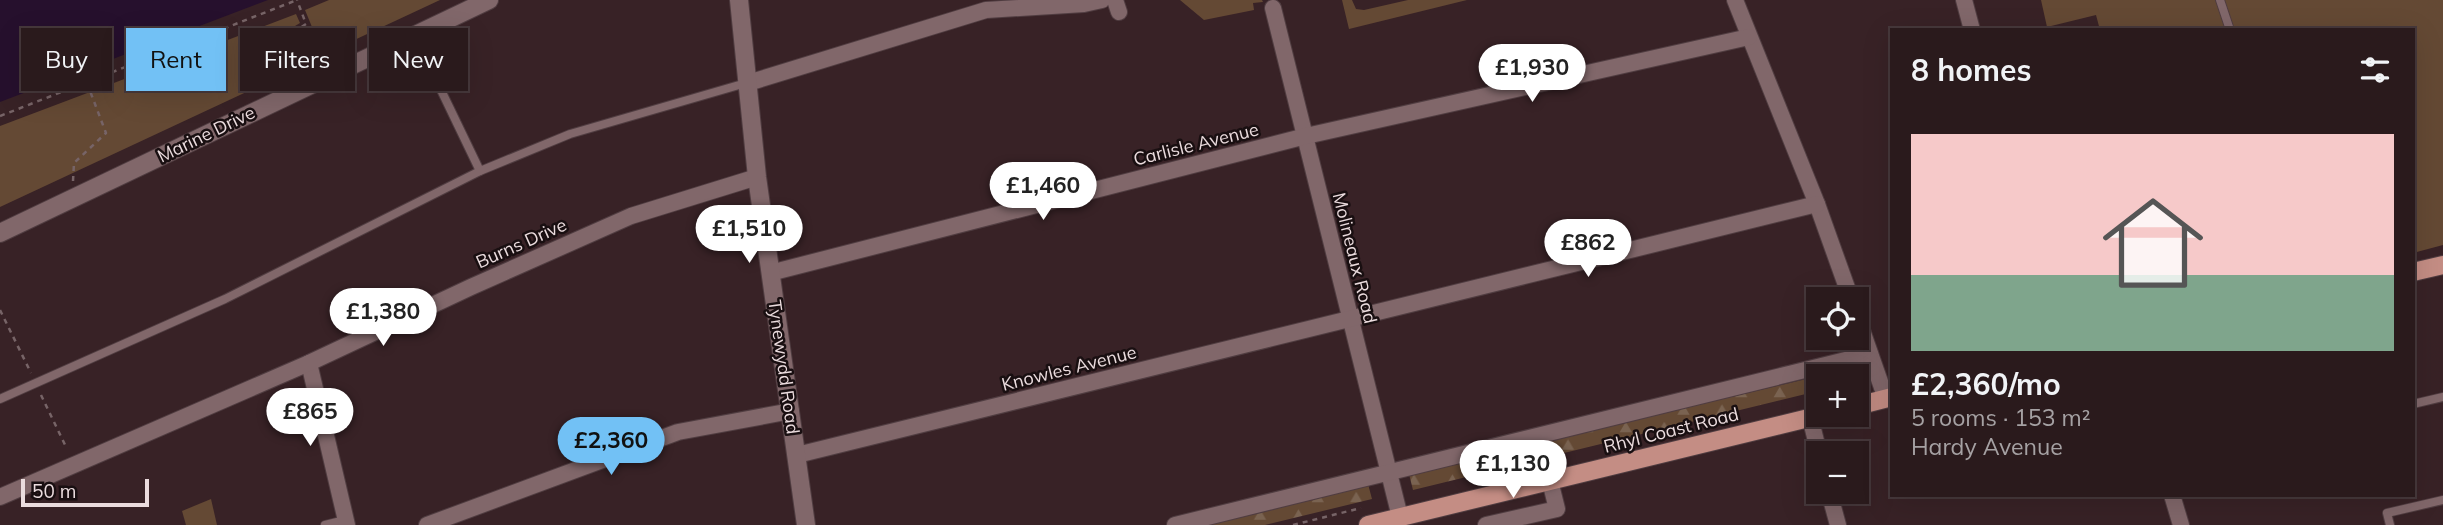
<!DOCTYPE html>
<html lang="en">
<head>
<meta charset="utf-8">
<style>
  body { margin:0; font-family:Mulish,sans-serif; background:#322325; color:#f1f3f6; height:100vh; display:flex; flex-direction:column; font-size:26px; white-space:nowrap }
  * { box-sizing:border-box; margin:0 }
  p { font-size:23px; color:#a5a1a3 }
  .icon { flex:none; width:38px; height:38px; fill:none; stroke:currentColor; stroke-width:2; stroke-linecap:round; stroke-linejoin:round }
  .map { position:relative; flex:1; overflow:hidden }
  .details { position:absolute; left:1890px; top:28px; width:525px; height:469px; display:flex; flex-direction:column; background:#2a1a1c; border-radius:0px; box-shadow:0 7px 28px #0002,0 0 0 2px #46383b }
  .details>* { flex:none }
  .hud { position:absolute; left:21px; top:28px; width:665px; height:63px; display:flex; gap:14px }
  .controls { position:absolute; left:1806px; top:287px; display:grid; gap:14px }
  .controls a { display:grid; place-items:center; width:63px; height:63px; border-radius:0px; background:#2a1a1c; box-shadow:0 7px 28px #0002,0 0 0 2px #46383b; font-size:35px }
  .scale { position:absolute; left:21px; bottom:18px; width:128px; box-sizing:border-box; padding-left:7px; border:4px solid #ebdcde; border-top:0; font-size:19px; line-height:24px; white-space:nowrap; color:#ebdcde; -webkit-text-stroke:5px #190f11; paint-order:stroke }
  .price { position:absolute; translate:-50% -60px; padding:0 16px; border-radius:24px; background:#fff; color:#222; font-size:23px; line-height:46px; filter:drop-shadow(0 2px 4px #0008) }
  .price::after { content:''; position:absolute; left:50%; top:42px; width:21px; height:16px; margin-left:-10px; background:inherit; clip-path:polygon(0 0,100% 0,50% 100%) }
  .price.on { background:#72c1f5; color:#111 }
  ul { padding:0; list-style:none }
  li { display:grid; align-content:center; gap:14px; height:371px; padding:0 21px }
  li+li { border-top:2px solid #46383b }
  li span { display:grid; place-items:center; height:217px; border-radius:0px; color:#555 }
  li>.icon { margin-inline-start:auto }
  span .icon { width:126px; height:126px; fill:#fffc; stroke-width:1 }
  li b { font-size:30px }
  h2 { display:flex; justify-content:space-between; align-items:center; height:84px; padding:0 21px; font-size:30px }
  .pill { padding:0 24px; border-radius:0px; background:#2a1a1c; box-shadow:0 7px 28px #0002,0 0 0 2px #46383b; font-size:24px; line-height:63px }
  .pill.on { background:#72c1f5; color:#111 }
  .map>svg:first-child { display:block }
</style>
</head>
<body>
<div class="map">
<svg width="2443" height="525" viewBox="0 0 2443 525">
  <defs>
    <pattern id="forest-firs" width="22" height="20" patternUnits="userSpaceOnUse" patternTransform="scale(1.75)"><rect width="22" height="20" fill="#644934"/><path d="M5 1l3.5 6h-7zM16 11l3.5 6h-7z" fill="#7a6351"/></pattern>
  </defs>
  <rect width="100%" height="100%" fill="#382226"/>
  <g fill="#644934">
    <path d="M329,0h111l-152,71 25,-22 -8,-19 7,-3 -7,-17z"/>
    <path d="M1180,0h82l1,2 -10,1 1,7 -50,10z"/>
    <path d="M1342,0h10l4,9 8,1 44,-10h59l-118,29z"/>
    <path d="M2041,0h402v245l-30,8v-223h-313l-4,-15 -49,12z"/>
    <path d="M296,14l4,9 -5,3 10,23 -23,17 -10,14 -272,127v-81z"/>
    <path d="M211,499l6,26h-31l-4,-14z"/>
  </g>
  <g fill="url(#forest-firs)">
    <path d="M1856,367l4,14 -3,1v-6h-39v15l-405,99 -4,-16z"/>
    <path d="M1368,484l4,15 -107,26h-66z"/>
  </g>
  <path fill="#26102d" d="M0,0h268l-268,102z"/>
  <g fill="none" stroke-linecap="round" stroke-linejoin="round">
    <defs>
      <g id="service">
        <path d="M2220,0l10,30"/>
        <path d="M415,36l65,135"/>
        <path d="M0,399l225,-100 255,-128 90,-37 176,-51"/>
        <path d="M2413,404l30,-7"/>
        <path d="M325,525l20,-5"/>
        <path d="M2390,525l-3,-12 56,-13"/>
      </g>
      <g id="minor">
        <path d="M1115,0l4,12"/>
        <path d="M1735,0l82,204 34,95"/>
        <path d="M1964,0l8,30"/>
        <path d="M1273,8l127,509"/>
        <path d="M748,83l238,-73 98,-6 18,-4"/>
        <path d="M770,273l536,-137 443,-99"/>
        <path d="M1857,316l29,83"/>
        <path d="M309,363l38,162"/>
        <path d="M1810,417l9,36"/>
        <path d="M797,455l1020,-251"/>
        <path d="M1829,492l9,33"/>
        <path d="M2172,495l9,30"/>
        <path d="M0,497l309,-134 162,-76 160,-71 126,-39"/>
        <path d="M427,525l251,-93 113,-21"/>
        <path d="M1175,525l695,-171"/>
        <path d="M1486,525l71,-16 -7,-28"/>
      </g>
      <g id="secondary">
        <path d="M739,0l18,177 49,348"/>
        <path d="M0,233l489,-233"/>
      </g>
      <g id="primary">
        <path d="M2413,272l30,-7"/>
        <path d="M1857,406l35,-9"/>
        <path d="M1368,525l453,-110"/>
      </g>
    </defs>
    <use href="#service" stroke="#503d41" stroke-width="10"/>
    <use href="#minor" stroke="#503d41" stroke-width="18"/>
    <use href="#secondary" stroke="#503d41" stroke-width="20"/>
    <use href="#primary" stroke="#503d41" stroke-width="20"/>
    <g stroke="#776467" stroke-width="2.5" stroke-dasharray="5 5" stroke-linecap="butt">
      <path d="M277,81l10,-15 21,-16 -8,-22 6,-4 -9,-24"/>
      <path d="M0,116l297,-116"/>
      <path d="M73,181l1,-18 32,-30 -19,-50"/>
      <path d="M0,310l31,63"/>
      <path d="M41,395l26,54"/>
      <path d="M1293,525l68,-17"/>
    </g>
    <use href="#service" stroke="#81676a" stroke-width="8"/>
    <use href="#minor" stroke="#81676a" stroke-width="16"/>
    <use href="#secondary" stroke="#81676a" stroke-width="18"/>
    <use href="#primary" stroke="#c48d84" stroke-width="18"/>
  </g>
  <g text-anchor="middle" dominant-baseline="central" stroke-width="5" stroke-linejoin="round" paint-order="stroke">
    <g font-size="18" fill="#ebdcde" stroke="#190f11">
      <text transform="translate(206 134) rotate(-26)">Marine Drive</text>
      <text transform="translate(1196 144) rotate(-14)">Carlisle Avenue</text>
      <text transform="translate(521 243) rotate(-24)">Burns Drive</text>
      <text transform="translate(1355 258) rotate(76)">Molineaux Road</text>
      <text transform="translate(784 367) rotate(82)">Tynewydd Road</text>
      <text transform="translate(1069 368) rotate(-14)">Knowles Avenue</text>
      <text transform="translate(1671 430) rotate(-14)">Rhyl Coast Road</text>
    </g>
  </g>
</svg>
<div class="controls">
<a><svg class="icon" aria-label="locate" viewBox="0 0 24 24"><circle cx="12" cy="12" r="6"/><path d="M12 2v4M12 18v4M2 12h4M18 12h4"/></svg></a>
<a>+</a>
<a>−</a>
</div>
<div class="scale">50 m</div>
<b class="price" style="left:1532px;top:104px">£1,930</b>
<b class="price" style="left:1043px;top:222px">£1,460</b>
<b class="price" style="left:749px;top:265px">£1,510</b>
<b class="price" style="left:1588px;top:279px">£862</b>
<b class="price" style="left:383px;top:348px">£1,380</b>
<b class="price" style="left:310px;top:448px">£865</b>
<b class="price on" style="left:611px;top:477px">£2,360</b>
<b class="price" style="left:1513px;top:500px">£1,130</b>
<div class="hud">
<a class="pill">Buy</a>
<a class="pill on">Rent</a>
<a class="pill">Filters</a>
<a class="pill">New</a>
</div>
<section class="details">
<h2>8 homes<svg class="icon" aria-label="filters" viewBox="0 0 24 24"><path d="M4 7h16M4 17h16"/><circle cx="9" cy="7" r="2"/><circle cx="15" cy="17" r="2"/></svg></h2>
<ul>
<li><span style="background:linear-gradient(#f6c9c9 65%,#7fa58c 0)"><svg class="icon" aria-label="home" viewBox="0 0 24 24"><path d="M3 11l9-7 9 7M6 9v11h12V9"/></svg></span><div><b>£2,360/mo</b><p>5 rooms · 153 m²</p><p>Hardy Avenue</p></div></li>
</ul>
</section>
</div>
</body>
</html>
